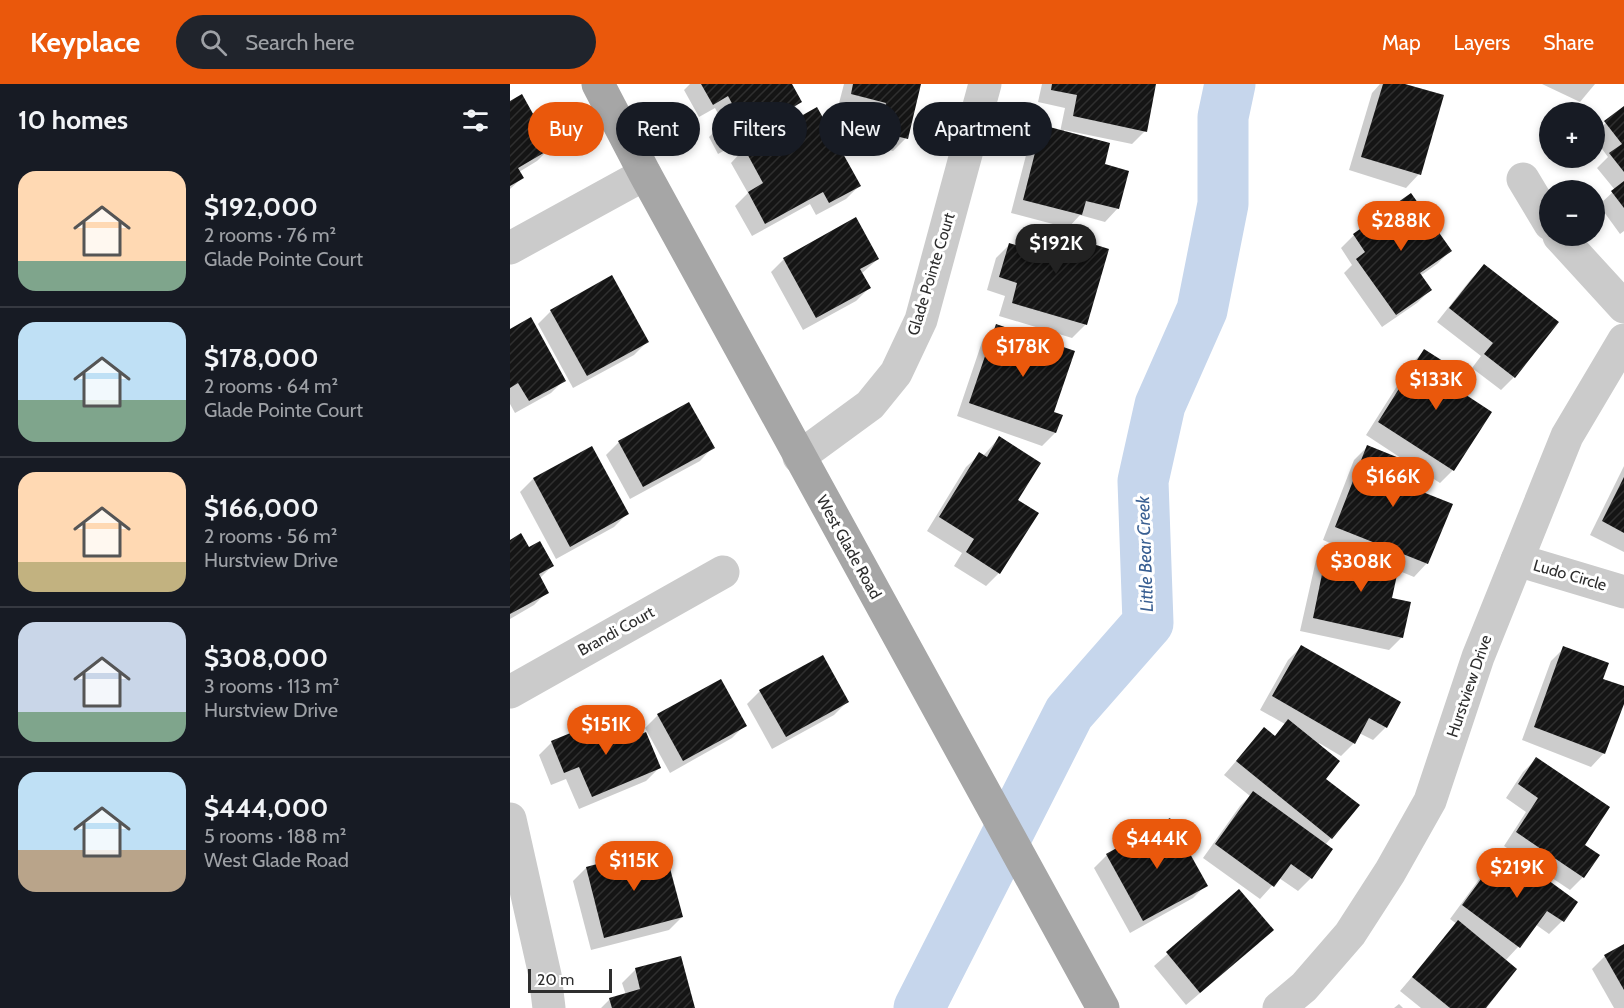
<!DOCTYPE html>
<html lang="en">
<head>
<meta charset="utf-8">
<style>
  body { margin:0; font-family:Cabin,sans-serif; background:#20242c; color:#f1f3f6; height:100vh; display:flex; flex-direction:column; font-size:22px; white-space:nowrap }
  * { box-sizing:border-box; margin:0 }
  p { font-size:20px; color:#9ea1a6 }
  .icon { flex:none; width:33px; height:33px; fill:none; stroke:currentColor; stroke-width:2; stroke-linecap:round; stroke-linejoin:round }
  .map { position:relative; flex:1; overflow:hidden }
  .panel { display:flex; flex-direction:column; background:#171b24; width:510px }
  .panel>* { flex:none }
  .top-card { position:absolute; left:18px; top:18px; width:570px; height:54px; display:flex; gap:12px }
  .tools { position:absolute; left:1029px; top:18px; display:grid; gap:12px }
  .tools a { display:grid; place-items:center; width:66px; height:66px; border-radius:50%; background:#171b24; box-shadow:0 3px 9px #0003; font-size:30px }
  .scale { position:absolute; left:18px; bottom:15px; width:84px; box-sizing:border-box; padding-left:6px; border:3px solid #2e2e2e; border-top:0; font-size:16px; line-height:21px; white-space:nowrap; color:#2e2e2e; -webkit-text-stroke:4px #fff; paint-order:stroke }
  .price { position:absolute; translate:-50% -51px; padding:0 14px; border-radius:21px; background:#ea580c; color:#fff; font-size:20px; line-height:39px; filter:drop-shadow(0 2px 3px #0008) }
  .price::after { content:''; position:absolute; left:50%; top:36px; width:18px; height:14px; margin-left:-9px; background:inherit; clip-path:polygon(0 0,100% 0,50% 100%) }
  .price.selected { background:#222; color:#fff }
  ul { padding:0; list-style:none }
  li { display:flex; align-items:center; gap:18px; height:150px; padding:0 18px }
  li+li { border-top:2px solid #363941 }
  li span { display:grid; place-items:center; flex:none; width:168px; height:120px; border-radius:18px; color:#555 }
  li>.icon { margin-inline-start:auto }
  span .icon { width:72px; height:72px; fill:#fffc; stroke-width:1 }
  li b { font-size:26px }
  h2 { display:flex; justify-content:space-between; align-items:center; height:72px; padding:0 18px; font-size:26px }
  .tag { padding:0 21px; border-radius:27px; background:#171b24; box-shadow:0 3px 9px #0003; font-size:21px; line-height:54px }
  .tag.selected { background:#ea580c; color:#fff }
  header { display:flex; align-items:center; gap:36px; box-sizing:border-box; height:84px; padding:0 30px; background:#ea580c; color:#fff }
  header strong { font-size:28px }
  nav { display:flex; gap:33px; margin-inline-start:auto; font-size:21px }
  .search { width:420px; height:54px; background:#20242c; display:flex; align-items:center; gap:15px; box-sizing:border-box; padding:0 21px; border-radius:33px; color:#9ea1a6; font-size:22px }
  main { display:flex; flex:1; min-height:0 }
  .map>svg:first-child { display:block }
</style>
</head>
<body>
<header>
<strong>Keyplace</strong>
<div class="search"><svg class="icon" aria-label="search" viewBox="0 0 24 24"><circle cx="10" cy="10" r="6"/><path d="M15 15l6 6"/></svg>Search here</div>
<nav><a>Map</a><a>Layers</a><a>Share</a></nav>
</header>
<main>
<section class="panel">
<h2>10 homes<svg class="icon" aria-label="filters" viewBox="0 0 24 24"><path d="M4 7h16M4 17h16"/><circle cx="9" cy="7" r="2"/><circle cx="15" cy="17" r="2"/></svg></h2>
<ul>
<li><span style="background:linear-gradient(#ffd9b3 75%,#7fa58c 0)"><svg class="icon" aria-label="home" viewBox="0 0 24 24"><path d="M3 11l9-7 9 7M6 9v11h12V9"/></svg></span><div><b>$192,000</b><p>2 rooms · 76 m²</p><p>Glade Pointe Court</p></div></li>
<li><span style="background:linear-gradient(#bfe0f5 65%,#7fa58c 0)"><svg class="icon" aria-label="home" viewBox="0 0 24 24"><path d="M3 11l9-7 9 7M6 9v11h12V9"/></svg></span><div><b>$178,000</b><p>2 rooms · 64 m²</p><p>Glade Pointe Court</p></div></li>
<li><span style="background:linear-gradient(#ffd9b3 75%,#c2b280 0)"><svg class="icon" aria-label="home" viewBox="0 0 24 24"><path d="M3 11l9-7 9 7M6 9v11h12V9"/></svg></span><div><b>$166,000</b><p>2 rooms · 56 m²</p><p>Hurstview Drive</p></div></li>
<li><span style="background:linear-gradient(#c9d6e8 75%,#7fa58c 0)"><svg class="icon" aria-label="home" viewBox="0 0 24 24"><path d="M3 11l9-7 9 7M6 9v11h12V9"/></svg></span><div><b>$308,000</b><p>3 rooms · 113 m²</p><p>Hurstview Drive</p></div></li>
<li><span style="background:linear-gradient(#bfe0f5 65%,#b9a48a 0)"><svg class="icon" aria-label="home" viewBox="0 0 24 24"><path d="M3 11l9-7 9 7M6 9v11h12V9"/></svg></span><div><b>$444,000</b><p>5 rooms · 188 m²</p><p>West Glade Road</p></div></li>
</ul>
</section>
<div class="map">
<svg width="1114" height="924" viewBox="0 0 1114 924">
  <defs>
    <pattern id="building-hatch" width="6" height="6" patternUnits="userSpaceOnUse" patternTransform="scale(1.5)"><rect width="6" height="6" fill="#151515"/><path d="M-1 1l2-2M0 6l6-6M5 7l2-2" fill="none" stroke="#2f2f2f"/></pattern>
  </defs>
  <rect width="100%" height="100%" fill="#fff"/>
  <g fill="#0003">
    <path d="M180,0h100l10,18 -13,13 -69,39 -9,-17 14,-14 -8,-15 -16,9 -15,-27z"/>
    <path d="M334,0h75l-13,54 -13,13 -26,-6 7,-29 -36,-9z"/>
    <path d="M532,0h113l-10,47 -13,13 -68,-14v3l39,32 15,43 -13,14 -25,-7 -12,13 -57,-15 19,-73 13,-13 17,5 5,-24 -27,-6z"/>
    <path d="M870,0h20l19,90 -13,14 -57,-18 23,-77z"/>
    <path d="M1032,0h53l-15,18z"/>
    <path d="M0,19l40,45 -13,13 -18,11 3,6 -12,11z"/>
    <path d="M1114,24v123l-4,3 -21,-29 16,-15 -18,-22 11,-11 -14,-19v-5z"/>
    <path d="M307,25l42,77 -13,13 -30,16 -6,-11 -58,32 -17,-30 13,-13 -17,-30 13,-14z"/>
    <path d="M901,111l39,56 -13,13 -17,12 10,14 -13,13 -35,24 -38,-54 8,-8 -11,-17 13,-13z"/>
    <path d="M529,145l68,21 -22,75 -13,13 -73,-22 6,-20 -18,-6 9,-32 13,-13 15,4 2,-7z"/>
    <path d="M274,175h94l-17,15 8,14 -13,13 -53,29 -32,-58z"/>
    <path d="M974,182l30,111 -13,13 -29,-22 9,-12 -44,-34 34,-43z"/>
    <path d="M41,227l96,31 -13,13 -61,33 -35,-64z"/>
    <path d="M487,242l55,86 9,3 -6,18 -13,13 -85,-30 26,-77z"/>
    <path d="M0,246l54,50 -13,13 -36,20 -5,-9z"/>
    <path d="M914,267l34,41 -5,78 -13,13 -28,-18 -9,21 24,77 -13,14 -17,-7 -7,29 12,38 -13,13 -89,-19 16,-71 13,-13 15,2 -21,-9 31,-80 13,-13 37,14v-1l-38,-25 45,-71z"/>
    <path d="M489,354l17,63 -17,72 -13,13 -32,-20 8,-13 -35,-22 39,-64 14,-13 3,2z"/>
    <path d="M109,358l94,5 -13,14 -70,38 -24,-44z"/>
    <path d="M81,364l36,66 -13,13 -58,32 -36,-67 13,-13z"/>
    <path d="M1114,382v86l-34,-17z"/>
    <path d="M0,457l18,8 24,17 -12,12 7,14 -13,13 -24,14z"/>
    <path d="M791,563l85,80 -13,13 -14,-7 -5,10 -13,13 -22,-13 12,95 -6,7 6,5 -20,28 -13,13 -19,-13 -19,21 -57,-41 37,-52 10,-10 -26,-21 40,-46 10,8 11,-13 -25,-14 28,-50z"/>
    <path d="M1054,564l37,32 23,8v11l-20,54 -13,14 -69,-27 29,-79z"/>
    <path d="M250,607l87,11 -13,13 -62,34 -25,-45z"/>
    <path d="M148,631l87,10 -13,13 -62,35 -25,-45z"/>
    <path d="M42,658l70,2 37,24 -13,13 -67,28 -13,-30 -15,6 -12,-30z"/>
    <path d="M1026,675l47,86v32l-13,13 -66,-44 22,-34 -20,-14 17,-26z"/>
    <path d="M994,766l72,53 -14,18 -13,13 -14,-10 -17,23 -13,14 -21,47h-63l-21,-17 57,-67 -7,-5 41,-56z"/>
    <path d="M597,771l99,30 -13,13 -63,35 -36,-65z"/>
    <path d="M76,784l96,49 -13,13 -78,20 -18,-69z"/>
    <path d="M729,807l20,52 -73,62 -32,-39z"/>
    <path d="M1114,862v62h-10l-22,-39 13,-13z"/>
    <path d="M126,885l57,39h-92l9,-9 16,-4 -4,-12z"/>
    <path d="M889,920l4,4h-9z"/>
  </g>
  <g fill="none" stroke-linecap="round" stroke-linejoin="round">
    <path stroke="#c6d6ec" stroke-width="51" d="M409,924l150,-295 79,-90 -5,-142 17,-76 42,-95 21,-106v-87l7,-33"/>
  </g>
  <g fill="url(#building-hatch)">
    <path d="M191,0h91l10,18 -70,40 -11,-20 16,-9 -9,-17 -15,9z"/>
    <path d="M343,0h68l-13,55 -29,-7 7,-29 -35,-9z"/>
    <path d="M542,0h104l-9,48 -74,-16 4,-21 -26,-5z"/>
    <path d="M873,0h22l39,11 -23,80 -60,-18z"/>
    <path d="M12,10l30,54 -34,20 6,10 -14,8v-85z"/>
    <path d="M1114,22v66l-15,-19 13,-9 -18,-23z"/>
    <path d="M307,23l44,79 -32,17 -6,-11 -58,32 -17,-32 15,-9 -19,-35z"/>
    <path d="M532,41l68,18 -5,21 24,7 -10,38 -33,-8 -4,14 -59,-15z"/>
    <path d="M1114,97v27l-13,-17z"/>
    <path d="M901,109l41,58 -32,22 12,17 -36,25 -40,-56 9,-7 -12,-18z"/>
    <path d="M346,133l23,42 -19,10 11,19 -55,30 -33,-60z"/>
    <path d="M529,143l70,22 -22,76 -75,-22 5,-20 -18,-6 10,-34 23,7z"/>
    <path d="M974,180l75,58 -44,56 -31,-24 9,-11 -44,-35z"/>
    <path d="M102,191l37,67 -62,34 -37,-66z"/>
    <path d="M21,233l35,64 -37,20 -11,-18 -8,5v-59z"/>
    <path d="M486,240l79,27 -21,61 9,3 -7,18 -87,-30z"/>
    <path d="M914,265l44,28 -8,14 32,21 -38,59 -76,-49z"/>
    <path d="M179,318l26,46 -72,39 -25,-46z"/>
    <path d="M489,352l42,27 -23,37 21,13 -39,61 -34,-22 8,-13 -35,-22 40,-65 8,5z"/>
    <path d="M857,361l47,19 -9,21 48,19 -25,60 -93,-37z"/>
    <path d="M82,362l37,68 -59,33 -37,-69z"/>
    <path d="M1114,393v56l-22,-12z"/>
    <path d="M11,449l8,14 11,-6 14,25 -15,8 10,19 -39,21v-74z"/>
    <path d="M818,461l72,16 -8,37 19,4 -8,36 -90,-20z"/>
    <path d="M791,561l100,57 -14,26 -18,-10 -14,26 -83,-48z"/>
    <path d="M1053,562l46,17 -6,16 21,7v18l-19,50 -71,-27z"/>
    <path d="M313,571l26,47 -63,35 -27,-47z"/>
    <path d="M211,595l26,47 -64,35 -26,-47z"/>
    <path d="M102,632l11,26 23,-10 15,36 -69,29 -13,-30 -15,6 -13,-32z"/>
    <path d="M778,635l52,42 -14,18 34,26 -28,34 -96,-78 28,-34 11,9z"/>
    <path d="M1026,673l74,50 -25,38 15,10 -16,23 -68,-46 22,-34 -20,-14z"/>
    <path d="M743,707l80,58 -21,30 -21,-15 -17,23 -59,-43z"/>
    <path d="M660,734l38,68 -65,35 -37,-67z"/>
    <path d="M154,762l19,71 -79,21 -18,-71z"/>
    <path d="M994,764l74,54 -14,20 -17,-11 -27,37 -58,-43z"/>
    <path d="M729,805l35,41 -74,63 -34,-41z"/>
    <path d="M948,836l59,49 -31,39h-36l-38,-31z"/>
    <path d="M1114,860v46l-20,-35z"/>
    <path d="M171,872l14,52h-83l-3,-10 31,-9 -5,-21z"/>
  </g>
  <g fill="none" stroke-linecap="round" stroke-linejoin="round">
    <g stroke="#cbcbcb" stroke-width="33">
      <path d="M1013,95l27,45"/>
      <path d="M1049,152l65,71"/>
      <path d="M0,164l135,-74"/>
      <path d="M289,373l71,-52 26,-32 25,-53 64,-236"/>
      <path d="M1007,476l107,32"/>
      <path d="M0,608l213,-120"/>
      <path d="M0,735l35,156 4,33"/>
      <path d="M769,924l25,-21 46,-53 40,-62 40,-71 48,-144 89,-221 57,-96"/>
    </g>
    <path stroke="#a6a6a6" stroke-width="33" d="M88,0l47,90 458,834"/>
  </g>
  <g text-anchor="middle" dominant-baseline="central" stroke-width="6" stroke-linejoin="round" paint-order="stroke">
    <g font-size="16" fill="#2e2e2e" stroke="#fff">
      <text transform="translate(421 190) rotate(-73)">Glade Pointe Court</text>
      <text transform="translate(339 463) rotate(61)">West Glade Road</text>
      <text transform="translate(1060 491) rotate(16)">Ludo Circle</text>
      <text transform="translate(106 547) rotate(-29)">Brandi Court</text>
      <text transform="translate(959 602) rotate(-71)">Hurstview Drive</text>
    </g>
    <g font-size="18" font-style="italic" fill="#395f92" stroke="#fff">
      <text transform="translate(635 470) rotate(-92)">Little Bear Creek</text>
    </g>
  </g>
</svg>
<div class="tools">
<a>+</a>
<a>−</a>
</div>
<div class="scale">20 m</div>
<b class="price" style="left:891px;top:168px">$288K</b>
<b class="price selected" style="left:546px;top:191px">$192K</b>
<b class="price" style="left:513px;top:294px">$178K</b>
<b class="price" style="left:926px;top:327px">$133K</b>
<b class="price" style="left:883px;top:424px">$166K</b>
<b class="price" style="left:851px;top:509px">$308K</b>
<b class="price" style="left:96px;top:672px">$151K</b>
<b class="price" style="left:647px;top:786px">$444K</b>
<b class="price" style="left:124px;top:808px">$115K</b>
<b class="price" style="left:1007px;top:815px">$219K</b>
<div class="top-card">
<a class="tag selected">Buy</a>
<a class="tag">Rent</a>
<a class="tag">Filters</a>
<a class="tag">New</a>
<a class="tag">Apartment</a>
</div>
</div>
</main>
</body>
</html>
